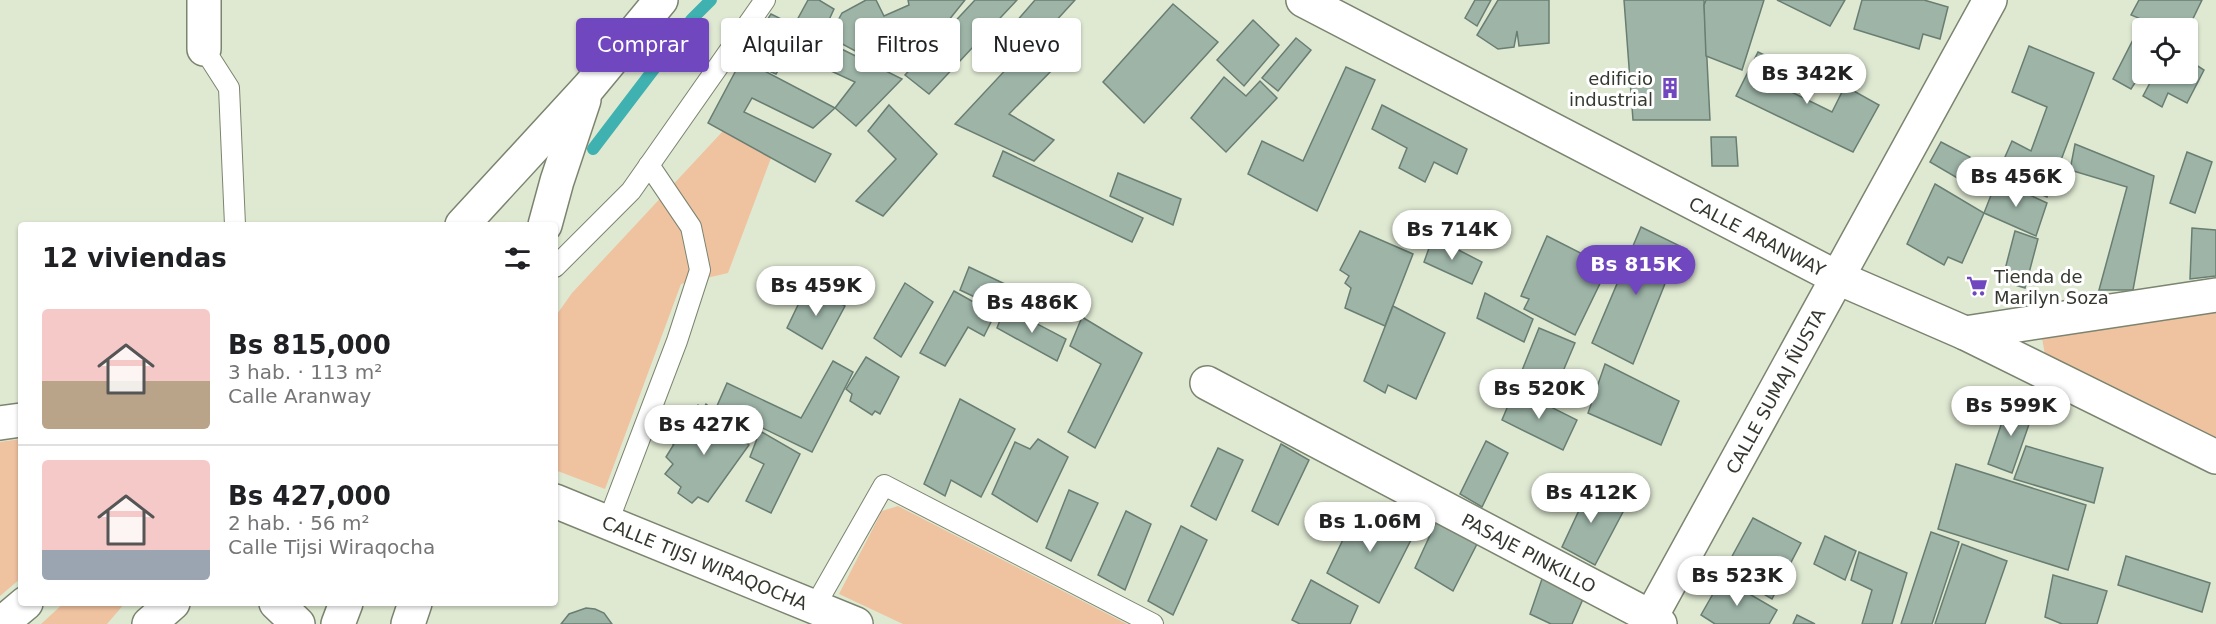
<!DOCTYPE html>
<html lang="es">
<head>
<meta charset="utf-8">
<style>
  body { margin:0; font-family:"DejaVu Sans",sans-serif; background:#f2f2f2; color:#202124; height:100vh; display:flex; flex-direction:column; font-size:22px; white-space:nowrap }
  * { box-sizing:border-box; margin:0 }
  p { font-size:20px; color:#757577 }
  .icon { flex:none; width:33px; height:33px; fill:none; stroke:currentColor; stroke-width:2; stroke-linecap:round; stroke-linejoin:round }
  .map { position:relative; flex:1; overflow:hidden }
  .panel { position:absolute; left:18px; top:222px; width:540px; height:384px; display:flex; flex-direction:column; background:#fff; border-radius:6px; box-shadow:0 2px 4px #0004 }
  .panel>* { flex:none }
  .banner { position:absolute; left:576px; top:18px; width:570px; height:54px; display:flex; gap:12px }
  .controls { position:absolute; left:2132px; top:18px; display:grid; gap:12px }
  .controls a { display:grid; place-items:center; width:66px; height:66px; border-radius:6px; background:#fff; box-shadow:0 2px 4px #0004; font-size:30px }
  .price { position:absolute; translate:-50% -51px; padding:0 14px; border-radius:21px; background:#fff; color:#222; font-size:20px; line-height:39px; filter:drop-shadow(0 2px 3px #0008) }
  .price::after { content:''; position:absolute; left:50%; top:36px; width:18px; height:14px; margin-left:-9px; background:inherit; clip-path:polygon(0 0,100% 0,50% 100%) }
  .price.active { background:#7147bf; color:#fff }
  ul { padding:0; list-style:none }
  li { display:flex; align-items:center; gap:18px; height:150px; padding:0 24px }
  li+li { border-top:2px solid #e0e0e0 }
  li span { display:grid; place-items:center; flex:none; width:168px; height:120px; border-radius:6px; color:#555 }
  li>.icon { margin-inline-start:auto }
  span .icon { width:72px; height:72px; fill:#fffc; stroke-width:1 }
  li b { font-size:26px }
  h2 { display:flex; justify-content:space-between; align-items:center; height:72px; padding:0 24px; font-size:26px }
  .chip { padding:0 21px; border-radius:6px; background:#fff; box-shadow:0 2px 4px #0004; font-size:21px; line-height:54px }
  .chip.active { background:#7147bf; color:#fff }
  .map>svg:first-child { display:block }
</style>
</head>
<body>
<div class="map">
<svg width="2216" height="624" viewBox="0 0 2216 624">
  <rect width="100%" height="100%" fill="#dfe9d2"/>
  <g fill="#efc2a0">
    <path d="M723,131l48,27 -43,115 -47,11 -76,205 -50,-19v-153l17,-24z"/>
    <path d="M2216,309v131l-171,-85 -3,-17 20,-8z"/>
    <path d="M21,439v139l-21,18v-154z"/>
    <path d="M898,506l229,118h-224l-64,-30 43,-83z"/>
    <path d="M64,603h61l-18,21h-66z"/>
  </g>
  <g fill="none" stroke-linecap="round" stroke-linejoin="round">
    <path stroke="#3fb1b0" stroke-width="12" d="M593,149l99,-130 19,-19"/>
  </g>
  <g fill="#9db4a7" stroke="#687e72" stroke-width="1.5">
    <path d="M808,0h11l15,9 -12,26 -26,-13z"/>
    <path d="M866,0h10l8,16 25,-11 -1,-5h57l-50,62 -26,7 -60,-32 13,-24z"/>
    <path d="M975,0h42l-88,94 -24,-19z"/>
    <path d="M1035,0h40l-43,47 -24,-16z"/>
    <path d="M1475,0h16l-14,26 -12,-8z"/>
    <path d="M1498,0h51v43l-30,3 -2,-15 -3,16 -16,2 -21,-14z"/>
    <path d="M1624,0h80l6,120h-77z"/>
    <path d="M1706,0h58l-22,70 -36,-14 -2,-51z"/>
    <path d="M1777,0h68l-15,26z"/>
    <path d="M1862,0h62l24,7 -8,32 -17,-5 -4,15 -65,-20z"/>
    <path d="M2139,0h63l-15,31v-3h-25l-31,-13z"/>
    <path d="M1173,4l45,38 -74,81 -41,-41z"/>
    <path d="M771,14l131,65 -46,47 -21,-18 20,-26 -65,-30 -14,22 -34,-15z"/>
    <path d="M1253,20l26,25 -35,41 -27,-26z"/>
    <path d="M2138,30l4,2v40l-11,17 -18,-10z"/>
    <path d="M1296,38l15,12 -33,41 -16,-13z"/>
    <path d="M2029,46l65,27 -47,124 -50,-22 15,-34 19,10 16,-44 -35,-15z"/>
    <path d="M1025,49l27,21 -43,44 45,26 -20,21 -79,-37z"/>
    <path d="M1758,52l30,14 -9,20 53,26 13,-26 34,19 -26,47 -117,-56z"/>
    <path d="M742,59l93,49 -22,20 -61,-30 -8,14 87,42 -16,28 -107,-59z"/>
    <path d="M2187,59l17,11 -17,33 -19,-10 -6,14 -19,-11 9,-17 -8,-5h43z"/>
    <path d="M1346,67l29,13 -58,131 -69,-37 14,-33 41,20z"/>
    <path d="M1224,77l22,19 14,-15 17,17 -51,54 -35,-34z"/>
    <path d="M889,105l48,49 -54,62 -27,-15 40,-42 -28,-28z"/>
    <path d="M1382,105l85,44 -10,25 -23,-12 -9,20 -26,-14 8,-20 -35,-19z"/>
    <path d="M1711,137h25l2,29h-26z"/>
    <path d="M1941,142l29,15 -11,22 -29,-17z"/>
    <path d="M2075,144l79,32 -21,114h-34l28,-103 -57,-17z"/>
    <path d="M1003,151l140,67 -11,24 -139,-66z"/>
    <path d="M2187,152l25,10 -17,51 -25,-10z"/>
    <path d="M1118,173l63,26 -8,26 -63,-29z"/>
    <path d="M1997,180l50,23 -11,33 -52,-23z"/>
    <path d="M1935,184l49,29 -22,50 -14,-6 -4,8 -37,-21z"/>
    <path d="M1641,227l39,19 -47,118 -41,-21z"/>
    <path d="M2192,228l24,2v46l-26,3z"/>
    <path d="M1360,231l53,23 -28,72 -40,-18 6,-20 -6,-5 4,-7 -9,-6z"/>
    <path d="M2015,231l23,8 -13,49 -23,-7z"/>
    <path d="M1547,236l61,31 -33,68 -51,-26 5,-10 -8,-3z"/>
    <path d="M1433,237l49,25 -10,22 -48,-22z"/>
    <path d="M969,267l40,19 -9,23 -40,-19z"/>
    <path d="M905,283l28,19 -32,55 -27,-19z"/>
    <path d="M808,284l37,22 -23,43 -35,-21z"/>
    <path d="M954,291l41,23 -11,22 -16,-9 -23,39 -25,-13z"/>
    <path d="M1485,293l48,26 -9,23 -47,-24z"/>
    <path d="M1393,306l52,27 -29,66 -28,-14 -3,8 -21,-12z"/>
    <path d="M1005,307l61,32 -9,22 -60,-33z"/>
    <path d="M1082,317l60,36 -47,95 -27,-16 33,-68 -31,-18z"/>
    <path d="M1539,328l36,15 -22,52 -34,-17z"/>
    <path d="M866,357l33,20 -19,37 -5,-3 -3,4 -22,-14 2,-7 -6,-5z"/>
    <path d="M833,361l20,11 -41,80 -95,-46 10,-23 74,35z"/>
    <path d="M1605,364l74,37 -18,44 -73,-32z"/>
    <path d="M1515,389l62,31 -14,30 -61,-30z"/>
    <path d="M960,399l55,30 -34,68 -30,-17 -6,16 -21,-12z"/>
    <path d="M2009,401l25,9 -22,63 -24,-9z"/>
    <path d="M706,404l39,32 -30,40 -42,-32 14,-22 5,3z"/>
    <path d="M698,405l51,40 -41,57 -10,-5 -6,6 -14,-10 3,-6 -16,-13 8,-10 -7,-7z"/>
    <path d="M760,431l40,23 -29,59 -25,-12 18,-37 -14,-7z"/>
    <path d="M1038,439l30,18 -31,65 -45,-28 23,-52 15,7z"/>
    <path d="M1486,441l22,12 -26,54 -22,-13z"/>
    <path d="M1281,444l28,16 -31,65 -26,-14z"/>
    <path d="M2026,446l77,22 -9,35 -80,-24z"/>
    <path d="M1218,448l25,12 -27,60 -25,-14z"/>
    <path d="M1956,464l130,41 -18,65 -130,-41z"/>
    <path d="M1572,481l52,29 -29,55 -33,-18 19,-41 -15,-9z"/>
    <path d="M1069,490l29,13 -27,58 -25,-13z"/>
    <path d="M1360,504l54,30 -35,69 -52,-30z"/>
    <path d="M1126,511l25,13 -26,66 -27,-15z"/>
    <path d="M1753,518l48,25 -29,56 -48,-28z"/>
    <path d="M1437,520l40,24 -24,47 -38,-23z"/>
    <path d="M1181,526l26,14 -34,75 -25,-14z"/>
    <path d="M1931,532l28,10 -27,82h-31z"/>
    <path d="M1825,536l31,15 -11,29 -31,-16z"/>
    <path d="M1962,544l45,17 -22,63h-50z"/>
    <path d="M1859,552l48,21 -15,51h-30l10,-34 -21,-10z"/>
    <path d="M2126,556l84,27 -8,29 -84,-27z"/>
    <path d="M2053,575l54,16 -10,33h-35l-17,-7z"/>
    <path d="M1543,576l40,23 -11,25h-21l-21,-10z"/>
    <path d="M1722,578l55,32 -8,14h-54l-14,-9z"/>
    <path d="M1311,580l47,26 -8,18h-50l-8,-4z"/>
    <path d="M586,608l9,1 9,4 8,11h-51l8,-10z"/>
    <path d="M1797,615l18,9h-22z"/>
  </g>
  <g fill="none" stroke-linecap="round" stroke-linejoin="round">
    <defs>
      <g id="service">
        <path d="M204,49l25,39 6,137"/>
        <path d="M555,267l76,-76 134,-191"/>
        <path d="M608,522l69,-181 23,-71 -9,-43 -42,-62"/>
        <path d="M815,606l69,-121 269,139"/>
      </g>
      <g id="minor">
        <path id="s1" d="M1303,0l533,277 129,56 251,124"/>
        <path d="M204,49v-49"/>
        <path d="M1965,333l251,-38"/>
        <path id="s2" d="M1207,383l444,234 9,7"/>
        <path d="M0,423l21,-3"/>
        <path id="s3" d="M555,501l301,123"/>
        <path d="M1,624l25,-21"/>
        <path d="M149,624l24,-21"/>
        <path id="s4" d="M1647,624l343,-624"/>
      </g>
      <g id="tertiary">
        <path d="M462,225l127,-138 72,-87"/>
        <path d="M545,225l12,-44 27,-81"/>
        <path d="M276,603l22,21"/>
        <path d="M338,624l8,-21"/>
        <path d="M408,624l7,-21"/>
      </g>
    </defs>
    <use href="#service" stroke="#7b846f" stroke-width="22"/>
    <use href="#minor" stroke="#7b846f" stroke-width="36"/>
    <use href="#tertiary" stroke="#7b846f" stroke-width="36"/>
    <use href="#service" stroke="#fff" stroke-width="20"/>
    <use href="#minor" stroke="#fff" stroke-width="33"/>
    <use href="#tertiary" stroke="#fff" stroke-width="33"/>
  </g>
  <defs>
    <symbol id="building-bare" viewBox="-9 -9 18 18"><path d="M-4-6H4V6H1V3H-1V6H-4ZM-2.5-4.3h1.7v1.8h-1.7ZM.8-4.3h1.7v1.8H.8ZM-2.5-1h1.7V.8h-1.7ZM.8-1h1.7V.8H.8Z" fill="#7147bf" stroke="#fff" stroke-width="2.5" paint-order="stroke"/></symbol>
    <symbol id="supermarket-bare" viewBox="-9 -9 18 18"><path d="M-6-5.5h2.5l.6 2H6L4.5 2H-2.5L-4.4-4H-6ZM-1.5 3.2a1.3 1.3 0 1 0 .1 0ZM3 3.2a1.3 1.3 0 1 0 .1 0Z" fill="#7147bf" stroke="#fff" stroke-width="2.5" paint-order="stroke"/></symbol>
  </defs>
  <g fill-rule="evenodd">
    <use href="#building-bare" x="1655" y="73" width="30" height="30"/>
    <use href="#supermarket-bare" x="1962" y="271" width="30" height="30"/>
  </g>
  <g text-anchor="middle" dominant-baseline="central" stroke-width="6" stroke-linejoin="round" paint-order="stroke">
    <g font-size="18" fill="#34382f" stroke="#fff" text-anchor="end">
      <text x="1653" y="78">edificio<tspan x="1653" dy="21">industrial</tspan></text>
      <text x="1994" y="276" text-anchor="start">Tienda de<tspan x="1994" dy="21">Marilyn Soza</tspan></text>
    </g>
    <g font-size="18" fill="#34382f" stroke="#fff">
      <text stroke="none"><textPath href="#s1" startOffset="512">CALLE ARANWAY</textPath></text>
      <text stroke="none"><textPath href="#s4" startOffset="266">CALLE SUMAJ ÑUSTA</textPath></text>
      <text stroke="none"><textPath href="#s2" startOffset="364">PASAJE PINKILLO</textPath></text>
      <text stroke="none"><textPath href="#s3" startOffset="162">CALLE TIJSI WIRAQOCHA</textPath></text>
    </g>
  </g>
</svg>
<div class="controls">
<a><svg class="icon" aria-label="locate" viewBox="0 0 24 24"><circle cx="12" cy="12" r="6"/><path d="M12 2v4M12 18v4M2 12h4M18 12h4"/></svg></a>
</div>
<b class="price" style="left:1807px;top:105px">Bs 342K</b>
<b class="price" style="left:2016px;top:208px">Bs 456K</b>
<b class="price" style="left:1452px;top:261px">Bs 714K</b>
<b class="price active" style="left:1636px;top:296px">Bs 815K</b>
<b class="price" style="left:816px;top:317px">Bs 459K</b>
<b class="price" style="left:1032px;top:334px">Bs 486K</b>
<b class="price" style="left:1539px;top:420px">Bs 520K</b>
<b class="price" style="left:2011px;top:437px">Bs 599K</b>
<b class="price" style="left:704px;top:456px">Bs 427K</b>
<b class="price" style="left:1591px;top:524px">Bs 412K</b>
<b class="price" style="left:1370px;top:553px">Bs 1.06M</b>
<b class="price" style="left:1737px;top:607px">Bs 523K</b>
<div class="banner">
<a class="chip active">Comprar</a>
<a class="chip">Alquilar</a>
<a class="chip">Filtros</a>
<a class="chip">Nuevo</a>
</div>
<section class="panel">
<h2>12 viviendas<svg class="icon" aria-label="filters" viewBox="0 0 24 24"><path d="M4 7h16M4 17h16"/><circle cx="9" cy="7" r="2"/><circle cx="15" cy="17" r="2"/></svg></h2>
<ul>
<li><span style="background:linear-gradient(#f6c9c9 60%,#b9a48a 0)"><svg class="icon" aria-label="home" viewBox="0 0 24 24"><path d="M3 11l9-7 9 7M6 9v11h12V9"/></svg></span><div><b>Bs 815,000</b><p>3 hab. · 113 m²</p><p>Calle Aranway</p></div></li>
<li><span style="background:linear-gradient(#f6c9c9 75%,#9aa5b1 0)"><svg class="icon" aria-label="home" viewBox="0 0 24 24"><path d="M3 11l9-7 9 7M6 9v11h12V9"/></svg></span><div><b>Bs 427,000</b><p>2 hab. · 56 m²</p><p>Calle Tijsi Wiraqocha</p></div></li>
</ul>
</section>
</div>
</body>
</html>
